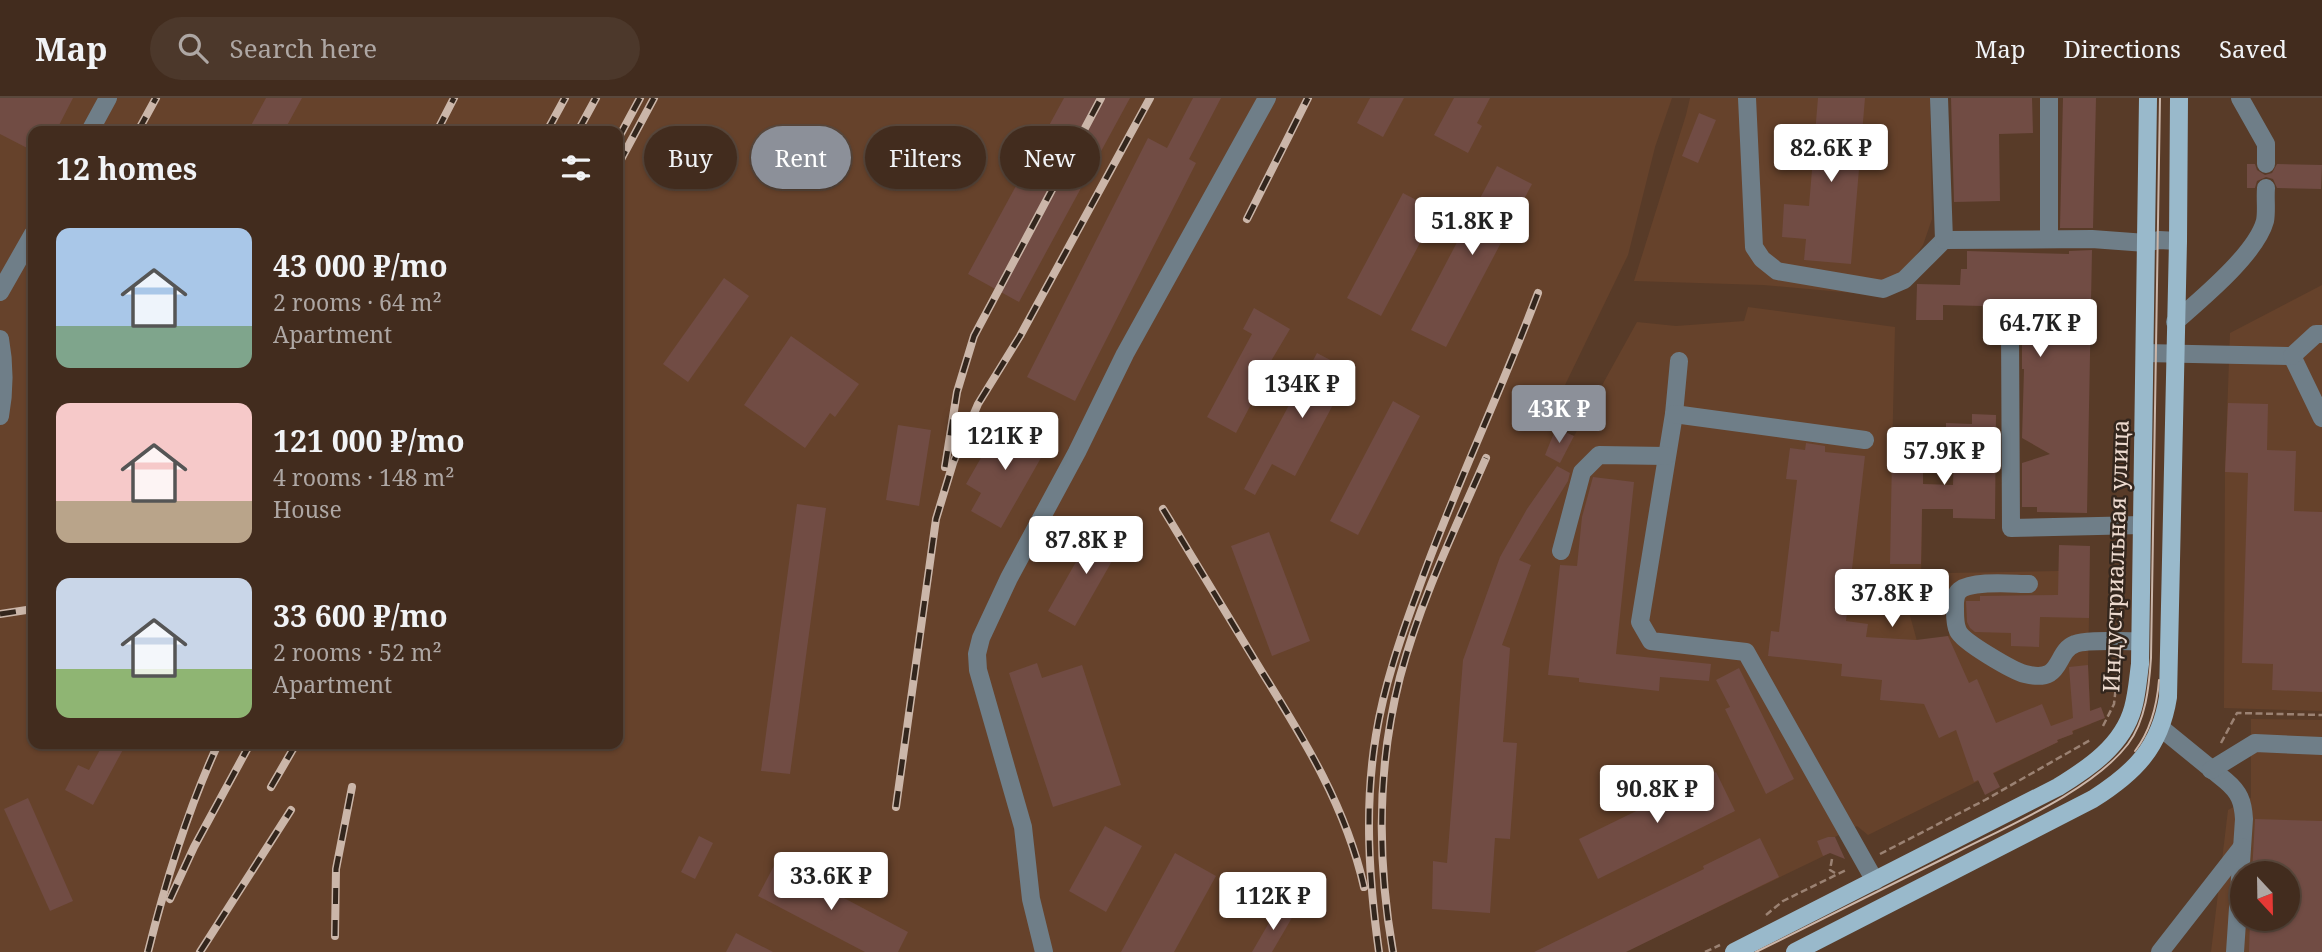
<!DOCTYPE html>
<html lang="en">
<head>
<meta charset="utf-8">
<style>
  body { margin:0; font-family:"Noto Serif",serif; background:#4c382b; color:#f1f3f6; height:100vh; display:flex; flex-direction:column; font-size:26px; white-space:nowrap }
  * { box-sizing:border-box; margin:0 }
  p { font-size:23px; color:#aea7a4 }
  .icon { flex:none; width:38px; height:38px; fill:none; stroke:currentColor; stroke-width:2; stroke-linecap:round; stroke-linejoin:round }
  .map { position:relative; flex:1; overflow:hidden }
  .drawer { position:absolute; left:28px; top:28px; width:595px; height:623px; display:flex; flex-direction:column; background:#422c1e; border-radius:14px; box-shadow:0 2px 5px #0004,0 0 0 2px #5a483c }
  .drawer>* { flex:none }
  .banner { position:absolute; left:644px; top:28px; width:665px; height:63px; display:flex; gap:14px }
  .needle { width:46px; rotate:158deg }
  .fabs { position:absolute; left:2230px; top:763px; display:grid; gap:14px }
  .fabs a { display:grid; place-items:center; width:70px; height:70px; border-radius:50%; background:#422c1e; box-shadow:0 2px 5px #0004,0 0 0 2px #5a483c; font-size:35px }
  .price { position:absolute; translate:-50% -60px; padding:0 16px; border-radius:7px; background:#fff; color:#222; font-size:23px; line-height:46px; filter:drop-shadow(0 2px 4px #0008) }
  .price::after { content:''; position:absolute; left:50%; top:42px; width:21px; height:16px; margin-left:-10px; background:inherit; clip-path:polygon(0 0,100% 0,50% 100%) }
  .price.selected { background:#8c9099; color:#fff }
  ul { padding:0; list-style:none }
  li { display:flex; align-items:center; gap:21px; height:175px; padding:0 28px }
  li span { display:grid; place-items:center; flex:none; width:196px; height:140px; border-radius:14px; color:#555 }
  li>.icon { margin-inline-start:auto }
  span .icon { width:84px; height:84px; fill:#fffc; stroke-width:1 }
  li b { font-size:30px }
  h2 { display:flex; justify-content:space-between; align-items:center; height:84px; padding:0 28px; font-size:30px }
  .tag { padding:0 24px; border-radius:32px; background:#422c1e; box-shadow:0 2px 5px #0004,0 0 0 2px #5a483c; font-size:24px; line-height:63px }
  .tag.selected { background:#8c9099; color:#fff }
  header { display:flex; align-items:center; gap:42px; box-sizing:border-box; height:98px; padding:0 35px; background:#422c1e; border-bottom:2px solid #5a483c }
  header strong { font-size:33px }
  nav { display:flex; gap:38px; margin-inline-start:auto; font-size:24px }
  .search { width:490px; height:63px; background:#4c382b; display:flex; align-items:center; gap:18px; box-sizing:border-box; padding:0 24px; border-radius:38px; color:#aea7a4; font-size:26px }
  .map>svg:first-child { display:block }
</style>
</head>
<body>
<header>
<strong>Map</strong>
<div class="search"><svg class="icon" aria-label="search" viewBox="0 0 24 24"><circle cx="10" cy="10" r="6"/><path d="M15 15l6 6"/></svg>Search here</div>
<nav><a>Map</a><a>Directions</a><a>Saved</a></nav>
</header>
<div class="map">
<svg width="2322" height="854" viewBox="0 0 2322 854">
  <rect width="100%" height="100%" fill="#583b28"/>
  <g fill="#66422b" fill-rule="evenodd">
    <path d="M0,0h1672l-17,49 -27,108 -63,130 10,7 -19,36 18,8 63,-114 39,4 68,-5 4,-14 147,20 -3,129 31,1 -2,125 -20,1 16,58 32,-5 -1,-63 111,-2 30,47 -1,48 3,58 -18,7v3l-16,6 1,2 -190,93 -11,-9 -22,11 -5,16 -205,99h-1625zM33,33h585v613h-585z"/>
    <path d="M1690,0h240l2,121 -9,26 -31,46 -39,2 -90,-8 -129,-4 52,-166z"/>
    <path d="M2322,187v426l-98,-3 1,-236 5,-139z"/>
    <path d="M2251,621l71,1v232h-111l17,-142 23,-12zM2242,775h45v46h-45z"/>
  </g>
  <g fill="#714c44">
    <path d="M0,0h73l-17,33h-23v20l-33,-17z"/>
    <path d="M266,0h36l-18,33h-36z"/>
    <path d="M1064,0h66l-111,204 -51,-28z"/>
    <path d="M1193,0h28l-32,61 7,4 -121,238 -48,-24 121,-239 19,10z"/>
    <path d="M1370,0h34l-21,39 -26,-14z"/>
    <path d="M1454,0h36l-13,25 5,3 -14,27 -34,-18z"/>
    <path d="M1818,0h47l-14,166 -47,-4 2,-21 -24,-2 2,-33 25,2z"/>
    <path d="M1951,0h81l1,35 -34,1 1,67 -46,1z"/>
    <path d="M2063,0h33l-3,130h-33z"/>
    <path d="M1699,15l17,7 -18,43 -16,-7z"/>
    <path d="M2247,66h8l2,6 8,5 7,-2 5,-9 45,1 -1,24 -44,-1 -4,-9 -7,-2 -9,4 -2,7h-8z"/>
    <path d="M1497,68l35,18 -86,163 -35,-17z"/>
    <path d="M1403,95l34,18 -56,105 -34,-18z"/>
    <path d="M2092,152l-5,263 -50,-1v-5h-15v-44l28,-9 -28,-16 2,-69h-2v-62l-79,-2v15h-27l1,-36 43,1 1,-16h6v-18l102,3v-3z"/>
    <path d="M724,180l25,18 -61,86 -25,-18z"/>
    <path d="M1254,210l36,21 -22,37 2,2 -34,65 -29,-16 45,-83 -9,-5z"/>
    <path d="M791,238l68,48 -24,33 -5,-4 -25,35 -61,-43z"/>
    <path d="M1317,255l34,18 -56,105 -23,-12 -17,31 -11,-6z"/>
    <path d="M1393,303l27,15 -62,119 -28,-14z"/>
    <path d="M2228,305l40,1 -1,46 29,1 -2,60 28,1v180l-50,-2 1,-26 -31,-1 6,-190 -23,-1z"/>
    <path d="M1972,316l24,1 -1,104 -42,-1v-9h-31l-1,55h-31l2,-108 31,1v27l30,1 1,-40h-8v-22l26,1z"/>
    <path d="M898,327l33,5 -12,76 -33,-6z"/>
    <path d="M1020,327l30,17 -49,86 -30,-17 10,-18 -15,-9 32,-56 15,8z"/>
    <path d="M1556,330l18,8 -14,27 -15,-8z"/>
    <path d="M1806,345l19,3v6l40,4 -19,165 22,3 -2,13 50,3 32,-4 21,47 8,-4 19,44 46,-19 9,22 22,-8 -4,-51 19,-2 2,46 11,-4 4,11 -33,13 1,3 -16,6 1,2 -65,31 7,14 -15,8 -7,-15 -4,2 -18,-52 -17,8 -15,-34 -44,-4 2,-20 -41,-4 1,-12 -74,-8 3,-25 8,1 18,-152 -11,-1 4,-31 15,2z"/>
    <path d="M1557,368l13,7 -2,8 -49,79 12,5 -29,80 8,3 -7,94 14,1 -7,96 -15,-1 -5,75 -58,-4 1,-48 14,2 16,-203 37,-103 27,-48z"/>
    <path d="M1593,379l41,5 -18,172 95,10 -2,17 -49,-4 -1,14 -80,-9v-4l-31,-3 12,-110 17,1 5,-49z"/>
    <path d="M797,406l29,4 -36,266 -29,-3z"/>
    <path d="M1097,427l27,15 -49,86 -27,-15z"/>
    <path d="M1269,434l41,109 -38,15 -41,-110z"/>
    <path d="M2059,447l31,1 -1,72 -49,-1 -1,30 -28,-1v-13l-36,-1 -5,-4 -3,-6 -1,-21h14v-5l78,-1z"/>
    <path d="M1037,565l5,15 40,-13 39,120 -68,22 -44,-134z"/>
    <path d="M1739,570l55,111 -28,15 -41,-85 5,-2 -14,-27z"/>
    <path d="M103,646h23l-33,61 -28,-15 13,-25 11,5z"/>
    <path d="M1716,674l19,39 -137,68 -19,-40z"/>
    <path d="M28,700l45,103 -23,10 -46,-102z"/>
    <path d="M2255,721l67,2v131h-73l1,-33h37v-46h-35z"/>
    <path d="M1105,728l37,20 -36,66 -37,-21z"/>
    <path d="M699,738l14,7 -18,36 -14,-7z"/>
    <path d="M1828,739h7l10,22 -15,-6 -7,3 -6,-15z"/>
    <path d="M1760,740l19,39 -153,75h-92l170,-83 -1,-3z"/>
    <path d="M1175,755l41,23 -42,76h-53z"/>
    <path d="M776,764l132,70 -10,20h-33l-107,-56z"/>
    <path d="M1278,809l15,9 -21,36h-20z"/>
    <path d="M736,835l37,19h-47z"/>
  </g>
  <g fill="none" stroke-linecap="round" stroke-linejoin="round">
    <g stroke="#9b8273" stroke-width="2.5" stroke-dasharray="7 3.5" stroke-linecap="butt">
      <path d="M2121,526l1,-49"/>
      <path d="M2103,628l11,-22 5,-45"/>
      <path d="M2221,645l16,-30 85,2"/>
      <path d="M1880,756l105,-54 107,-61"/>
      <path d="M1832,761l-2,11 5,3"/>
      <path d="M1766,817l17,-14 65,-32"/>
      <path d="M1705,854l15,-7"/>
    </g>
    <g stroke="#6f7e88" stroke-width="18">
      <path d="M1747,0l7,149 8,12 15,12 106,18 21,-9 40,-40 148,-1 54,4 13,-3 19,1"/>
      <path d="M1939,0l5,142"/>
      <path d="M2049,0v141"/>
      <path d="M2240,0l26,46v20"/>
      <path d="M90,33l18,-33"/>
      <path d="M0,194l33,-58"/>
      <path d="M2175,224c26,-23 81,-68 90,-101 2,-10 0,-22 1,-33"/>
      <path d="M2010,229l1,201 131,-3"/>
      <path d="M0,241c5,27 5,50 0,77"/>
      <path d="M2145,255l147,3 30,62"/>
      <path d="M2292,258l24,-22h6"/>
      <path d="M1679,263l-5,53 -34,208 11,19 95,11 129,229"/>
      <path d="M1674,316l191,26"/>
      <path d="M1561,453l21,-79 17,-17 67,1"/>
      <path d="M2029,486c-17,0 -55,-4 -69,6 -6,5 -5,12 -5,20 0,7 0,15 3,21 5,11 55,40 67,43 39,10 29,-22 50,-30 12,-5 50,-2 65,-3"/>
      <path d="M2161,630l65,53c13,11 17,20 18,38l-9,133"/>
      <path d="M2211,672l44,-27 67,3"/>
      <path d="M1044,854l-13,-53 -8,-72 -45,-157 -1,-16 4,-16 28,-60 68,-126 48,-98 142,-256"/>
      <path d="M2160,854l82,-105"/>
    </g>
    <g stroke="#99b9cb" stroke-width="18">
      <path d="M1734,854l324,-165c31,-19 65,-42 75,-79 4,-14 5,-29 7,-44l8,-566"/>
      <path d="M1795,854l298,-153c41,-26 67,-51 75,-102l10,-456 1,-143"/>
    </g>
    <g stroke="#cbb6a9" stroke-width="2">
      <path d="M2135,653c16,-21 22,-45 24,-71"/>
      <path d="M1756,854c67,-33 134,-67 201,-100 51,-26 136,-62 171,-108 18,-24 21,-57 23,-86l9,-560"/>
    </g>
    <defs>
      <g id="rail">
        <path d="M138,33l18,-33"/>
        <path d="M437,33l17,-33"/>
        <path d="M547,33l18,-33"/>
        <path d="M578,33l18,-33"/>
        <path d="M618,41l22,-41"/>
        <path d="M618,67l36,-67"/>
        <path d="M1247,121l61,-121"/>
        <path d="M945,369l12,-75 17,-56 127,-238"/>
        <path d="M1163,411c33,54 66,109 99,163 43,69 84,135 102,215"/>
        <path d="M0,516l33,-5"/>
        <path d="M271,689l25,-43"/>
        <path d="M896,709l40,-288 17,-56 25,-59 42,-68 130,-238"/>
        <path d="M170,801l24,-52 56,-103"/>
        <path d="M335,838l1,-67 16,-82"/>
        <path d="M148,854c18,-72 39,-141 70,-208"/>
        <path d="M200,854l91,-142"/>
        <path d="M1379,854c-10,-72 -15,-145 -3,-217 8,-49 24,-96 41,-142 36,-102 83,-199 121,-300"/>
        <path d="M1393,854c-16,-92 -16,-185 7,-275 20,-76 55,-148 86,-219"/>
      </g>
    </defs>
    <use href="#rail" stroke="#cbb6a9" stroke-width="8"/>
    <use href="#rail" stroke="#33261d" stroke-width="5" stroke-dasharray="16" stroke-linecap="butt"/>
  </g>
  <g text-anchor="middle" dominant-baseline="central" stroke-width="5" stroke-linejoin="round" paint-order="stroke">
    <g font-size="23" fill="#eddacf" stroke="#33261d">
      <text transform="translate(2115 458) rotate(-88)">Индустриальная улица</text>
    </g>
  </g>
</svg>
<div class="fabs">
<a><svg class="needle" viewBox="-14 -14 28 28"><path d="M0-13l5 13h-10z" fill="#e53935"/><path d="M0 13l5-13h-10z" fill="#aea7a4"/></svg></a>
</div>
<b class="price" style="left:1831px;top:86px">82.6K ₽</b>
<b class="price" style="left:1472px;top:159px">51.8K ₽</b>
<b class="price" style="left:2040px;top:261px">64.7K ₽</b>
<b class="price" style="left:1302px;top:322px">134K ₽</b>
<b class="price selected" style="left:1559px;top:347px">43K ₽</b>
<b class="price" style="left:1005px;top:374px">121K ₽</b>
<b class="price" style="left:1944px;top:389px">57.9K ₽</b>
<b class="price" style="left:1086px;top:478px">87.8K ₽</b>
<b class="price" style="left:1892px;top:531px">37.8K ₽</b>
<b class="price" style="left:1657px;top:727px">90.8K ₽</b>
<b class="price" style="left:831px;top:814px">33.6K ₽</b>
<b class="price" style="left:1273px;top:834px">112K ₽</b>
<div class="banner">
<a class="tag">Buy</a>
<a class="tag selected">Rent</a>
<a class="tag">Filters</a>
<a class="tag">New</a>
</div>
<section class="drawer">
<h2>12 homes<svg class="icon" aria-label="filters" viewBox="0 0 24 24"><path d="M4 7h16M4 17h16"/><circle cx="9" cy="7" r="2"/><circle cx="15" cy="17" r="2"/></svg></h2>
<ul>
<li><span style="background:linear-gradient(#a9c7e8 70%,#7fa58c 0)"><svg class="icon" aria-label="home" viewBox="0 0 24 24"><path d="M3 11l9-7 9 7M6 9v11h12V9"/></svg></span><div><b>43 000 ₽/mo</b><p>2 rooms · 64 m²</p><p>Apartment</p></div></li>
<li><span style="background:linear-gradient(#f6c9c9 70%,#b9a48a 0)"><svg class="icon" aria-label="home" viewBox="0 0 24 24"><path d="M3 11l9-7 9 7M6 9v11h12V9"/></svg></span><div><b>121 000 ₽/mo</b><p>4 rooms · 148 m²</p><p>House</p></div></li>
<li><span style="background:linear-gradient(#c9d6e8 65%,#8fb573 0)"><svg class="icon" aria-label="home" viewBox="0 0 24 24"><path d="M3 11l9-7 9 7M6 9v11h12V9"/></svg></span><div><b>33 600 ₽/mo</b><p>2 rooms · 52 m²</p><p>Apartment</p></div></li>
</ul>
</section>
</div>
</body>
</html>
